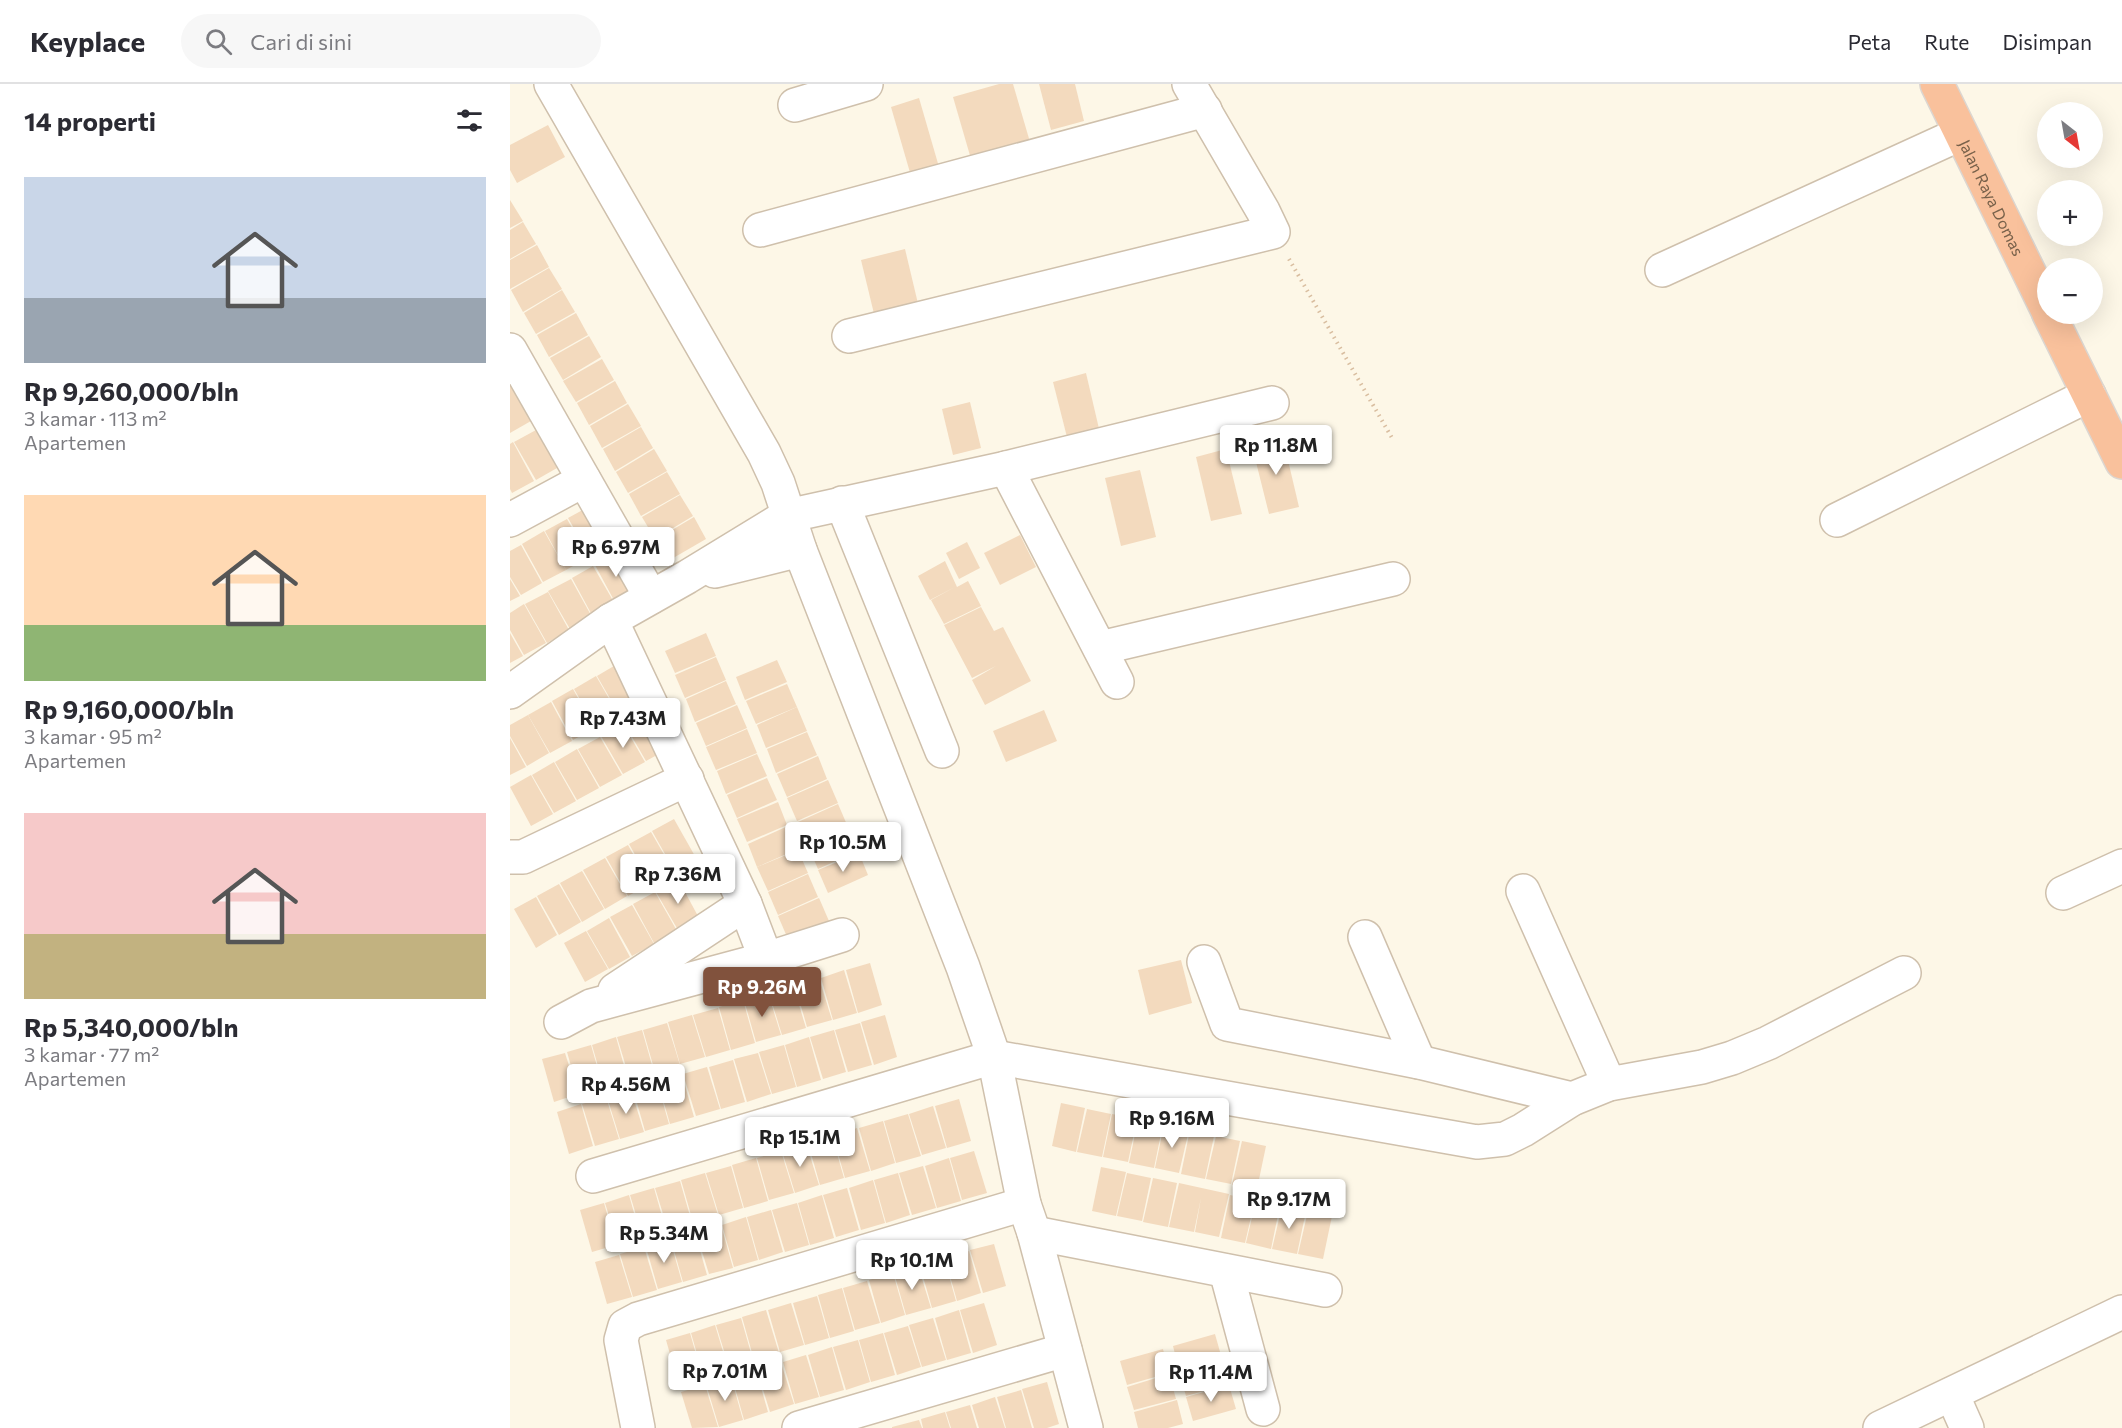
<!DOCTYPE html>
<html lang="id">
<head>
<meta charset="utf-8">
<style>
  body { margin:0; font-family:Commissioner,sans-serif; background:#f7f7f7; color:#2b2b33; height:100vh; display:flex; flex-direction:column; font-size:22px; white-space:nowrap }
  * { box-sizing:border-box; margin:0 }
  p { font-size:20px; color:#7c7c81 }
  .icon { flex:none; width:33px; height:33px; fill:none; stroke:currentColor; stroke-width:2; stroke-linecap:round; stroke-linejoin:round }
  .map { position:relative; flex:1; overflow:hidden }
  .details { display:flex; flex-direction:column; background:#fff; width:510px }
  .details>* { flex:none }
  .needle { width:39px; rotate:149deg }
  .fabs { position:absolute; left:1527px; top:18px; display:grid; gap:12px }
  .fabs a { display:grid; place-items:center; width:66px; height:66px; border-radius:50%; background:#fff; box-shadow:0 6px 24px #0002; font-size:30px }
  .price { position:absolute; translate:-50% -51px; padding:0 14px; border-radius:6px; background:#fff; color:#222; font-size:20px; line-height:39px; filter:drop-shadow(0 2px 3px #0008) }
  .price::after { content:''; position:absolute; left:50%; top:36px; width:18px; height:14px; margin-left:-9px; background:inherit; clip-path:polygon(0 0,100% 0,50% 100%) }
  .price.on { background:#81523d; color:#fff }
  ul { padding:0; list-style:none }
  li { display:grid; align-content:center; gap:12px; height:318px; padding:0 24px }
  li span { display:grid; place-items:center; height:186px; border-radius:0px; color:#555 }
  li>.icon { margin-inline-start:auto }
  span .icon { width:108px; height:108px; fill:#fffc; stroke-width:1 }
  li b { font-size:26px }
  h2 { display:flex; justify-content:space-between; align-items:center; height:72px; padding:0 24px; font-size:26px }
  header { display:flex; align-items:center; gap:36px; box-sizing:border-box; height:84px; padding:0 30px; background:#fff; border-bottom:2px solid #e1e1e2 }
  header strong { font-size:28px }
  nav { display:flex; gap:33px; margin-inline-start:auto; font-size:21px }
  .search { width:420px; height:54px; background:#f7f7f7; display:flex; align-items:center; gap:15px; box-sizing:border-box; padding:0 21px; border-radius:33px; color:#7c7c81; font-size:22px }
  main { display:flex; flex:1; min-height:0 }
  .map>svg:first-child { display:block }
</style>
</head>
<body>
<header>
<strong>Keyplace</strong>
<div class="search"><svg class="icon" aria-label="search" viewBox="0 0 24 24"><circle cx="10" cy="10" r="6"/><path d="M15 15l6 6"/></svg>Cari di sini</div>
<nav><a>Peta</a><a>Rute</a><a>Disimpan</a></nav>
</header>
<main>
<section class="details">
<h2>14 properti<svg class="icon" aria-label="filters" viewBox="0 0 24 24"><path d="M4 7h16M4 17h16"/><circle cx="9" cy="7" r="2"/><circle cx="15" cy="17" r="2"/></svg></h2>
<ul>
<li><span style="background:linear-gradient(#c9d6e8 65%,#9aa5b1 0)"><svg class="icon" aria-label="home" viewBox="0 0 24 24"><path d="M3 11l9-7 9 7M6 9v11h12V9"/></svg></span><div><b>Rp 9,260,000/bln</b><p>3 kamar · 113 m²</p><p>Apartemen</p></div></li>
<li><span style="background:linear-gradient(#ffd9b3 70%,#8fb573 0)"><svg class="icon" aria-label="home" viewBox="0 0 24 24"><path d="M3 11l9-7 9 7M6 9v11h12V9"/></svg></span><div><b>Rp 9,160,000/bln</b><p>3 kamar · 95 m²</p><p>Apartemen</p></div></li>
<li><span style="background:linear-gradient(#f6c9c9 65%,#c2b280 0)"><svg class="icon" aria-label="home" viewBox="0 0 24 24"><path d="M3 11l9-7 9 7M6 9v11h12V9"/></svg></span><div><b>Rp 5,340,000/bln</b><p>3 kamar · 77 m²</p><p>Apartemen</p></div></li>
</ul>
</section>
<div class="map">
<svg width="1612" height="1344" viewBox="0 0 1612 1344">
  <rect width="100%" height="100%" fill="#fdf7e7"/>
  <g fill="#f3dabe">
    <path d="M489,0h14l17,58 -59,17 -18,-62z"/>
    <path d="M529,0h36l9,37 -33,9z"/>
    <path d="M409,14l20,69 -28,9 -20,-69z"/>
    <path d="M38,41l17,32 -48,26 -7,-13v-25z"/>
    <path d="M0,116l13,21 -13,7z"/>
    <path d="M13,138l13,22 -26,15v-29z"/>
    <path d="M27,161l12,22 -39,22v-29z"/>
    <path d="M395,165l15,63 -44,10 -15,-62z"/>
    <path d="M39,184l13,21 -39,23 -12,-22z"/>
    <path d="M52,206l13,22 -39,22 -12,-21z"/>
    <path d="M66,229l12,22 -39,22 -12,-22z"/>
    <path d="M79,252l12,21 -38,23 -13,-22z"/>
    <path d="M92,275l12,21 -38,22 -13,-21z"/>
    <path d="M576,289l14,60 -32,8 -15,-59z"/>
    <path d="M105,297l12,22 -38,22 -12,-22z"/>
    <path d="M0,300l21,37 -21,12z"/>
    <path d="M460,318l11,46 -28,7 -11,-46z"/>
    <path d="M118,320l13,22 -39,22 -12,-22z"/>
    <path d="M131,343l12,21 -38,23 -12,-22z"/>
    <path d="M26,346l21,38 -21,12 -22,-38z"/>
    <path d="M773,355l16,68 -30,7 -17,-68z"/>
    <path d="M3,358l21,39 -22,12 -2,-4v-45z"/>
    <path d="M144,365l13,22 -39,22 -12,-21z"/>
    <path d="M716,365l16,65 -31,7 -15,-64z"/>
    <path d="M630,386l16,67 -35,9 -16,-68z"/>
    <path d="M157,388l13,22 -39,22 -12,-22z"/>
    <path d="M170,411l13,21 -38,23 -13,-22z"/>
    <path d="M80,422l21,38 -21,12 -22,-38z"/>
    <path d="M184,433l12,22 -38,22 -13,-21z"/>
    <path d="M57,435l22,38 -23,13 -21,-39z"/>
    <path d="M34,447l22,39 -23,12 -21,-38z"/>
    <path d="M510,451l16,32 -36,18 -16,-32z"/>
    <path d="M457,458l13,26 -21,11 -13,-26z"/>
    <path d="M11,461l21,38 -21,12 -11,-18v-26z"/>
    <path d="M106,469l22,38 -22,13 -21,-39z"/>
    <path d="M435,477l12,26 11,-6 13,25 -37,18 -13,-24 24,-13 -25,13 -12,-24z"/>
    <path d="M83,482l22,38 -22,13 -21,-39z"/>
    <path d="M0,495l10,17 -10,5z"/>
    <path d="M61,495l21,38 -22,12 -22,-38z"/>
    <path d="M38,508l21,38 -22,13 -22,-39z"/>
    <path d="M14,520l22,39 -22,12 -14,-25v-17z"/>
    <path d="M471,523l13,24 9,-4 28,54 -46,24 -13,-25 24,-14 -24,12 -28,-53z"/>
    <path d="M0,549l13,23 -13,7z"/>
    <path d="M196,549l10,23 -41,17 -10,-22z"/>
    <path d="M206,573l10,23 -41,18 -10,-23z"/>
    <path d="M267,576l10,22 -42,18 -9,-23z"/>
    <path d="M109,579l22,39 -22,12 -22,-38z"/>
    <path d="M86,592l22,38 -22,13 -22,-38z"/>
    <path d="M216,597l10,23 -41,18 -9,-23z"/>
    <path d="M277,600l10,23 -41,17 -10,-23z"/>
    <path d="M63,605l22,39 -22,12 -21,-39z"/>
    <path d="M41,618l21,39 -22,12 -22,-38z"/>
    <path d="M227,621l10,23 -41,18 -10,-23z"/>
    <path d="M287,623l10,24 -41,17 -9,-23z"/>
    <path d="M136,626l22,39 -22,12 -22,-38z"/>
    <path d="M534,626l13,31 -51,21 -13,-31z"/>
    <path d="M18,631l21,38 -22,13 -17,-30v-11z"/>
    <path d="M113,640l22,38 -22,12 -22,-38z"/>
    <path d="M237,645l10,24 -41,17 -10,-23z"/>
    <path d="M297,648l10,23 -41,18 -9,-24z"/>
    <path d="M90,653l22,38 -22,12 -22,-38z"/>
    <path d="M0,654l16,29 -16,8z"/>
    <path d="M67,665l22,39 -22,12 -22,-38z"/>
    <path d="M247,670l10,22 -41,18 -9,-23z"/>
    <path d="M308,672l9,23 -40,18 -10,-23z"/>
    <path d="M44,678l22,39 -22,12 -22,-38z"/>
    <path d="M21,691l22,39 -22,12 -21,-39z"/>
    <path d="M257,694l10,22 -40,18 -10,-23z"/>
    <path d="M318,696l10,23 -41,18 -10,-23z"/>
    <path d="M268,718l9,23 -40,17 -10,-23z"/>
    <path d="M328,720l10,23 -41,18 -9,-23z"/>
    <path d="M164,735l22,39 -22,12 -22,-39z"/>
    <path d="M278,742l10,23 -41,18 -9,-23z"/>
    <path d="M338,745l10,22 -40,18 -10,-23z"/>
    <path d="M141,748l22,38 -22,13 -22,-39z"/>
    <path d="M118,761l22,39 -22,12 -22,-39z"/>
    <path d="M288,766l10,23 -40,18 -11,-24z"/>
    <path d="M349,769l9,22 -40,18 -10,-23z"/>
    <path d="M95,774l22,38 -22,13 -22,-39z"/>
    <path d="M72,787l22,38 -22,13 -22,-39z"/>
    <path d="M298,790l10,23 -40,18 -10,-23z"/>
    <path d="M168,795l21,39 -21,12 -22,-38z"/>
    <path d="M49,800l22,38 -22,13 -22,-39z"/>
    <path d="M145,808l22,39 -23,12 -21,-39z"/>
    <path d="M26,813l21,38 -21,13 -22,-39z"/>
    <path d="M309,814l10,23 -41,18 -10,-23z"/>
    <path d="M122,821l22,39 -22,12 -22,-39z"/>
    <path d="M99,834l21,39 -21,12 -22,-38z"/>
    <path d="M76,847l22,38 -23,13 -21,-39z"/>
    <path d="M671,876l11,43 -43,12 -11,-45z"/>
    <path d="M360,879l12,42 -24,8 -12,-43z"/>
    <path d="M334,886l13,43 -24,7 -12,-42z"/>
    <path d="M309,894l13,42 -25,7 -12,-42z"/>
    <path d="M283,901l13,43 -24,7 -13,-42z"/>
    <path d="M258,909l13,42 -25,7 -12,-42z"/>
    <path d="M233,916l12,43 -24,7 -12,-43z"/>
    <path d="M208,924l12,42 -24,7 -13,-42z"/>
    <path d="M182,931l13,42 -25,7 -12,-42z"/>
    <path d="M375,931l12,42 -23,8 -13,-43z"/>
    <path d="M157,939l13,42 -25,7 -12,-42z"/>
    <path d="M350,939l12,42 -24,7 -13,-42z"/>
    <path d="M132,946l12,42 -24,8 -13,-43z"/>
    <path d="M324,946l12,42 -23,7 -13,-42z"/>
    <path d="M106,953l12,43 -24,7 -12,-42z"/>
    <path d="M299,953l12,43 -24,7 -12,-42z"/>
    <path d="M81,961l12,42 -24,7 -12,-42z"/>
    <path d="M274,961l12,42 -24,7 -13,-42z"/>
    <path d="M55,969l13,41 -24,8 -12,-43z"/>
    <path d="M248,969l13,41 -24,8 -13,-43z"/>
    <path d="M223,976l12,42 -24,7 -12,-42z"/>
    <path d="M197,983l13,42 -24,7 -13,-42z"/>
    <path d="M172,991l12,42 -24,7 -12,-42z"/>
    <path d="M147,998l12,42 -24,7 -12,-42z"/>
    <path d="M121,1006l13,42 -24,7 -13,-42z"/>
    <path d="M96,1013l13,42 -24,7 -13,-42z"/>
    <path d="M449,1015l12,42 -24,7 -12,-42z"/>
    <path d="M551,1019l24,5 -9,44 -24,-6z"/>
    <path d="M71,1020l12,42 -24,8 -12,-42z"/>
    <path d="M423,1022l13,42 -24,7 -13,-41z"/>
    <path d="M577,1025l24,5 -9,43 -25,-5z"/>
    <path d="M398,1030l13,42 -25,7 -12,-42z"/>
    <path d="M602,1030l25,5 -9,43 -25,-5z"/>
    <path d="M628,1036l25,4 -9,44 -25,-5z"/>
    <path d="M373,1037l12,42 -24,8 -12,-43z"/>
    <path d="M654,1041l25,5 -10,43 -24,-5z"/>
    <path d="M347,1044l13,43 -25,7 -12,-42z"/>
    <path d="M680,1046l24,6 -9,43 -24,-5z"/>
    <path d="M322,1052l12,42 -24,7 -12,-42z"/>
    <path d="M706,1052l24,5 -9,43 -25,-5z"/>
    <path d="M732,1057l24,5 -9,43 -25,-4z"/>
    <path d="M296,1059l13,42 -24,8 -13,-42z"/>
    <path d="M271,1067l13,42 -25,7 -12,-42z"/>
    <path d="M464,1067l13,42 -25,7 -12,-42z"/>
    <path d="M246,1074l12,43 -24,7 -12,-43z"/>
    <path d="M439,1074l12,43 -24,7 -12,-42z"/>
    <path d="M221,1082l12,42 -24,7 -13,-42z"/>
    <path d="M413,1082l13,42 -24,7 -13,-42z"/>
    <path d="M591,1083l25,5 -10,44 -24,-5z"/>
    <path d="M195,1089l13,42 -25,7 -12,-42z"/>
    <path d="M388,1089l12,42 -24,8 -12,-43z"/>
    <path d="M617,1089l24,5 -9,43 -25,-5z"/>
    <path d="M643,1094l24,5 -9,44 -25,-5z"/>
    <path d="M363,1096l12,43 -24,7 -12,-42z"/>
    <path d="M170,1097l12,42 -24,7 -13,-42z"/>
    <path d="M669,1099l50,11 -10,43 -24,-5 6,-34 -7,34 -25,-5z"/>
    <path d="M144,1104l12,42 -23,8 -13,-43z"/>
    <path d="M337,1104l12,42 -23,7 -13,-42z"/>
    <path d="M119,1111l12,43 -23,7 -13,-42z"/>
    <path d="M312,1111l12,43 -24,7 -12,-42z"/>
    <path d="M720,1111l25,5 -10,43 -24,-5z"/>
    <path d="M746,1116l24,5 -9,44 -25,-6z"/>
    <path d="M94,1119l12,42 -24,7 -12,-42z"/>
    <path d="M287,1119l12,42 -24,7 -13,-42z"/>
    <path d="M772,1122l24,5 -9,43 -25,-5z"/>
    <path d="M261,1126l12,42 -24,8 -12,-43z"/>
    <path d="M798,1127l24,5 -9,43 -25,-5z"/>
    <path d="M236,1133l12,43 -24,7 -12,-42z"/>
    <path d="M211,1141l12,43 -24,6 -13,-42z"/>
    <path d="M185,1149l12,42 -24,7 -12,-42z"/>
    <path d="M160,1156l12,42 -24,7 -12,-42z"/>
    <path d="M484,1160l12,42 -23,7 -13,-43z"/>
    <path d="M134,1163l13,43 -24,7 -13,-43z"/>
    <path d="M459,1167l12,42 -24,8 -12,-43z"/>
    <path d="M109,1171l13,42 -25,7 -12,-42z"/>
    <path d="M434,1174l12,43 -24,7 -12,-42z"/>
    <path d="M408,1182l13,42 -25,7 -12,-42z"/>
    <path d="M383,1189l12,42 -24,8 -12,-43z"/>
    <path d="M357,1197l13,42 -25,7 -12,-42z"/>
    <path d="M332,1204l12,43 -24,7 -12,-43z"/>
    <path d="M307,1212l12,42 -24,7 -12,-42z"/>
    <path d="M281,1219l13,42 -24,7 -12,-42z"/>
    <path d="M474,1219l13,42 -24,8 -13,-43z"/>
    <path d="M256,1226l13,43 -25,7 -12,-43z"/>
    <path d="M449,1226l12,43 -24,7 -12,-42z"/>
    <path d="M231,1234l12,42 -24,7 -13,-42z"/>
    <path d="M423,1234l13,42 -24,7 -13,-42z"/>
    <path d="M205,1241l13,43 -25,7 -12,-42z"/>
    <path d="M398,1242l13,41 -24,8 -13,-42z"/>
    <path d="M180,1249l12,42 -24,7 -12,-42z"/>
    <path d="M373,1249l12,42 -24,7 -12,-42z"/>
    <path d="M705,1250l7,25 -43,11 -6,-24z"/>
    <path d="M348,1256l12,42 -24,8 -13,-43z"/>
    <path d="M322,1263l12,43 -24,7 -12,-42z"/>
    <path d="M653,1265l6,24 -42,12 -7,-24z"/>
    <path d="M296,1271l13,42 -24,7 -12,-42z"/>
    <path d="M712,1275l7,25 -43,12 -7,-24z"/>
    <path d="M271,1279l13,41 -24,8 -13,-42z"/>
    <path d="M246,1286l12,42 -24,8 -12,-43z"/>
    <path d="M659,1290l7,25 -42,11 -7,-23z"/>
    <path d="M221,1293l12,43 -24,7 -13,-43z"/>
    <path d="M537,1298l12,42 -12,4h-13l-12,-39z"/>
    <path d="M195,1301l13,42 -26,1 -11,-36z"/>
    <path d="M719,1301l7,24 -43,12 -7,-24z"/>
    <path d="M511,1306l11,38h-26l-9,-31z"/>
    <path d="M485,1313l10,31h-26l-7,-23z"/>
    <path d="M667,1316l6,24 -15,4h-30l-4,-16z"/>
    <path d="M460,1321l7,23h-26l-5,-16z"/>
    <path d="M435,1328l5,16h-27l-2,-9z"/>
    <path d="M409,1336l3,8h-30v-1z"/>
  </g>
  <g fill="none" stroke-linecap="round" stroke-linejoin="round">
    <defs>
      <g id="minor">
        <path d="M41,0l213,369 14,30 22,67 163,417 31,90 30,147 10,29 52,195"/>
        <path d="M285,21l71,-21"/>
        <path d="M250,146l445,-120"/>
        <path d="M1152,186l298,-136"/>
        <path d="M339,252l424,-104 -10,-21 -74,-127"/>
        <path d="M0,266l141,247"/>
        <path d="M496,384l111,214"/>
        <path d="M332,419l100,248"/>
        <path d="M0,436l74,-40"/>
        <path d="M1327,436l252,-125"/>
        <path d="M205,487l85,-21"/>
        <path d="M101,536l76,-43 100,-61 219,-48 266,-65"/>
        <path d="M590,564l293,-69"/>
        <path d="M0,608l101,-72 134,284"/>
        <path d="M0,773h13l164,-78"/>
        <path d="M1013,807l86,193"/>
        <path d="M1553,809l59,-27"/>
        <path d="M855,853l54,125"/>
        <path d="M694,878l23,62 192,38 153,37"/>
        <path d="M105,906l130,-86 21,55"/>
        <path d="M51,938l30,-16 175,-47 76,-24"/>
        <path d="M83,1092l401,-119 483,85 28,-3 18,-9 49,-31 37,-15 93,-17 30,-9 36,-15 136,-70"/>
        <path d="M524,1149l291,57"/>
        <path d="M716,1187l37,138"/>
        <path d="M1442,1310l15,34"/>
        <path d="M128,1344l-17,-88 4,-14 13,-7 386,-115"/>
        <path d="M289,1344l266,-78"/>
        <path d="M1370,1344l242,-116"/>
      </g>
      <g id="highway">
        <path id="s1" d="M1427,0l111,227"/>
        <path d="M1539,230l73,148"/>
      </g>
    </defs>
    <use href="#minor" stroke="#cfc0ac" stroke-width="36"/>
    <use href="#highway" stroke="#dcd6d0" stroke-width="36"/>
    <path stroke="#d9bea0" stroke-width="4" stroke-dasharray="1.5 4.5" stroke-linecap="butt" d="M779,175l103,179"/>
    <use href="#minor" stroke="#fff" stroke-width="33"/>
    <use href="#highway" stroke="#f9c19c" stroke-width="33"/>
  </g>
  <g text-anchor="middle" dominant-baseline="central" stroke-width="4.5" stroke-linejoin="round" paint-order="stroke">
    <g font-size="16" fill="#78614a" stroke="#fffbee">
      <text stroke="none"><textPath href="#s1" startOffset="126">Jalan Raya Domas</textPath></text>
    </g>
  </g>
</svg>
<div class="fabs">
<a><svg class="needle" viewBox="-14 -14 28 28"><path d="M0-13l5 13h-10z" fill="#e53935"/><path d="M0 13l5-13h-10z" fill="#7c7c81"/></svg></a>
<a>+</a>
<a>−</a>
</div>
<b class="price" style="left:766px;top:392px">Rp 11.8M</b>
<b class="price" style="left:106px;top:494px">Rp 6.97M</b>
<b class="price" style="left:113px;top:665px">Rp 7.43M</b>
<b class="price" style="left:333px;top:789px">Rp 10.5M</b>
<b class="price" style="left:168px;top:821px">Rp 7.36M</b>
<b class="price on" style="left:252px;top:934px">Rp 9.26M</b>
<b class="price" style="left:116px;top:1031px">Rp 4.56M</b>
<b class="price" style="left:662px;top:1065px">Rp 9.16M</b>
<b class="price" style="left:290px;top:1084px">Rp 15.1M</b>
<b class="price" style="left:779px;top:1146px">Rp 9.17M</b>
<b class="price" style="left:154px;top:1180px">Rp 5.34M</b>
<b class="price" style="left:402px;top:1207px">Rp 10.1M</b>
<b class="price" style="left:215px;top:1318px">Rp 7.01M</b>
<b class="price" style="left:701px;top:1319px">Rp 11.4M</b>
</div>
</main>
</body>
</html>
